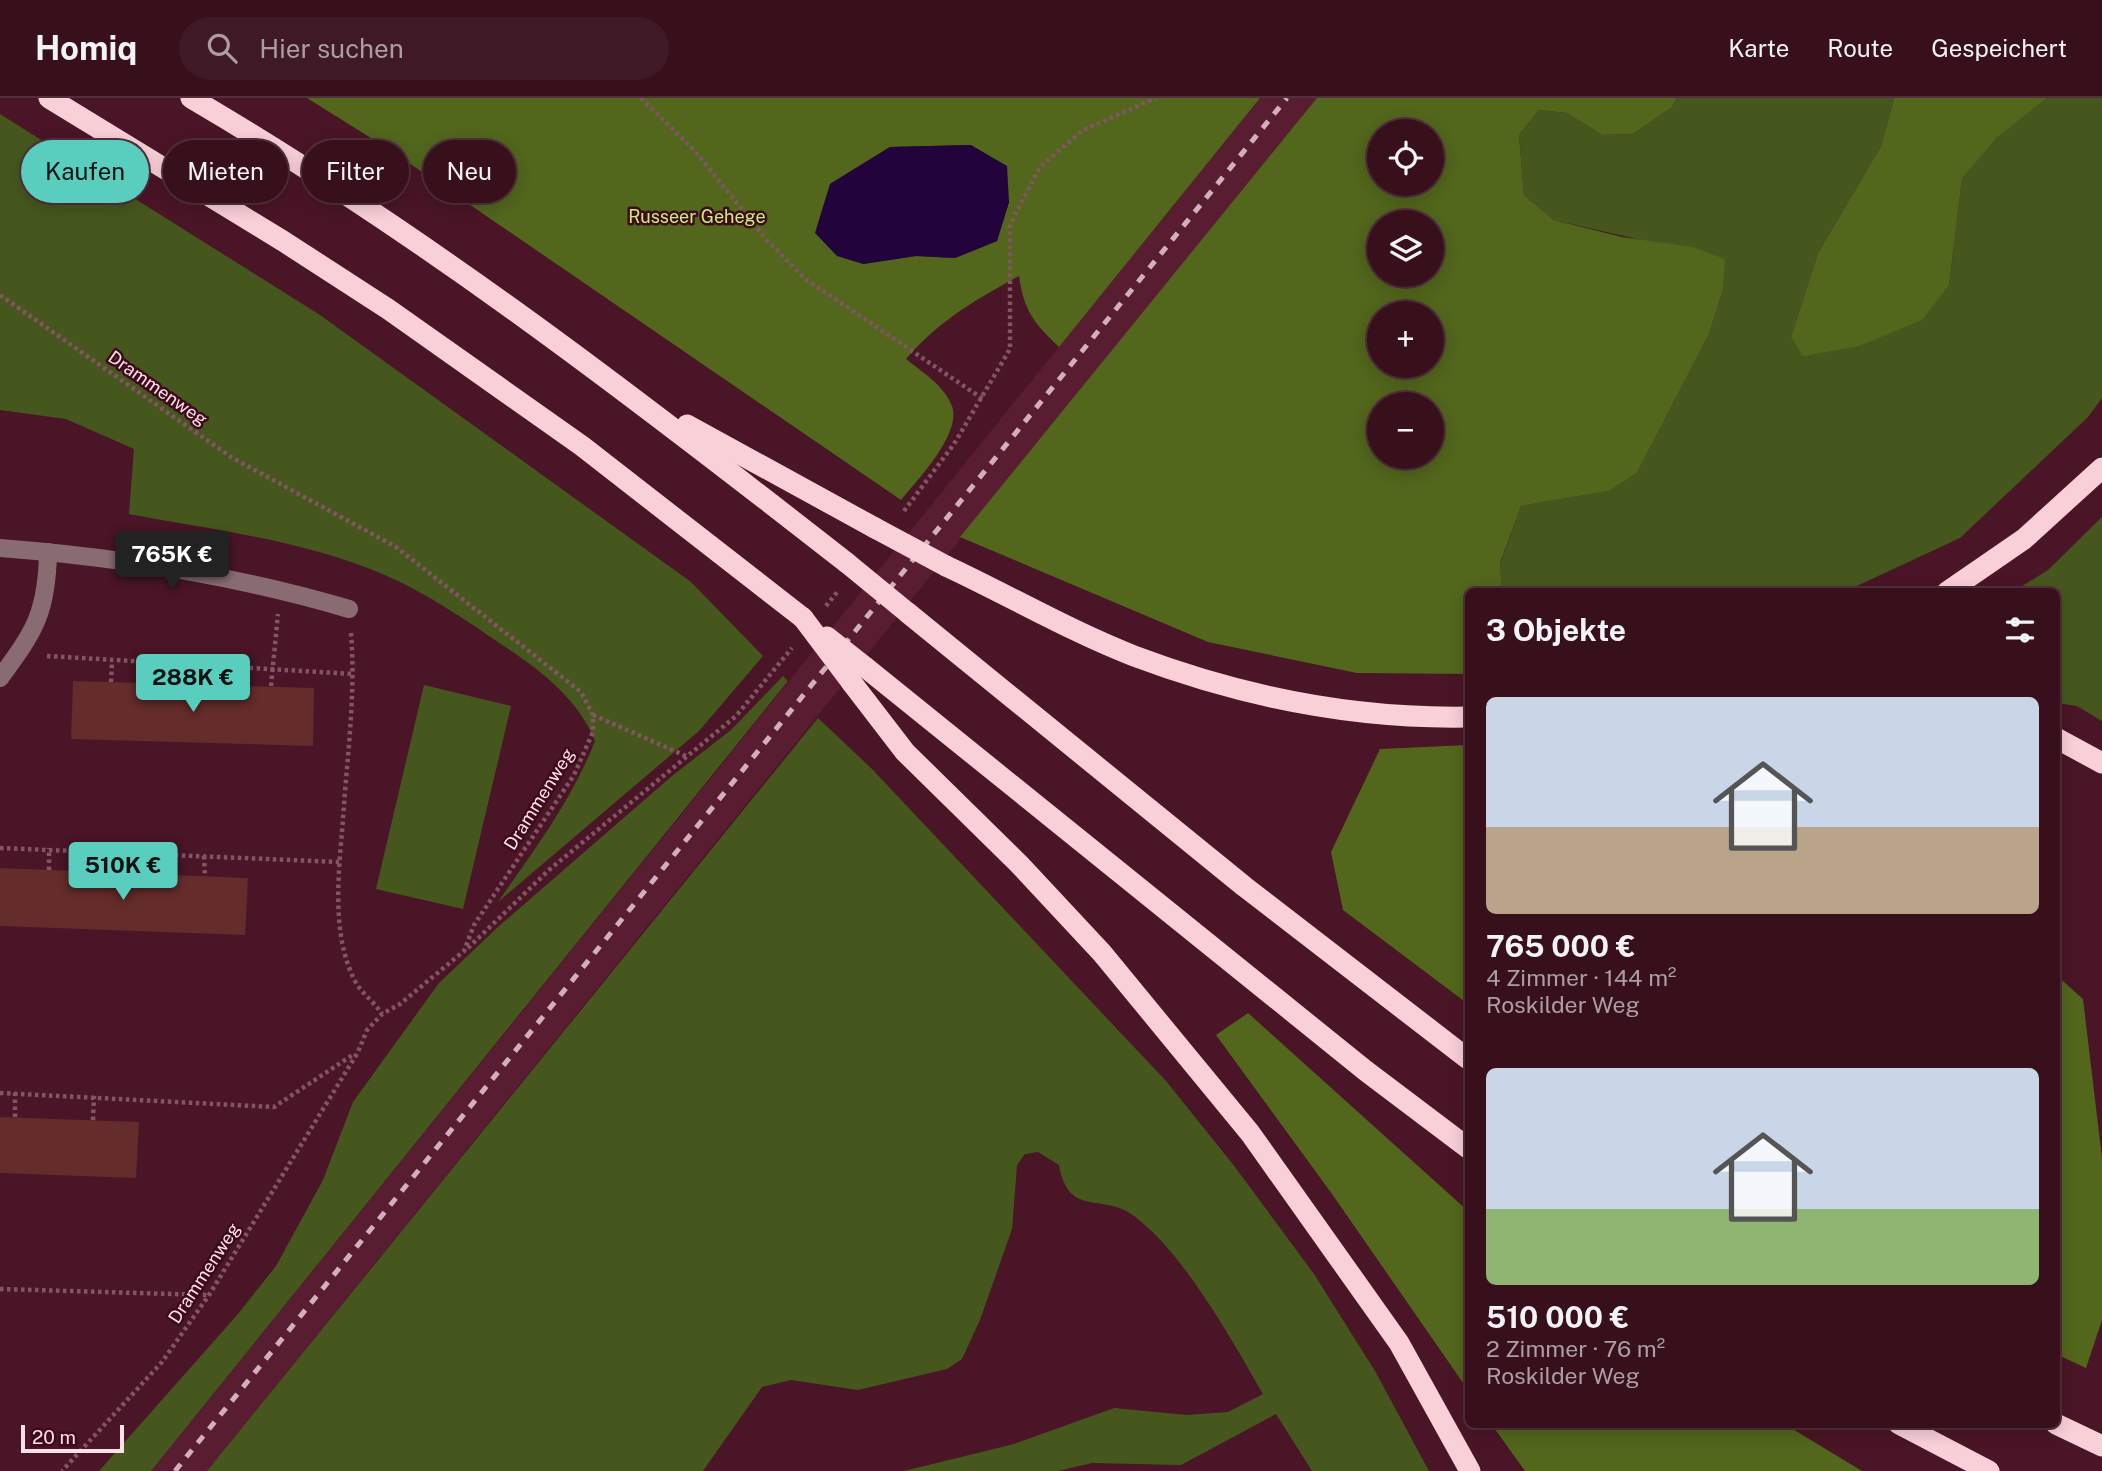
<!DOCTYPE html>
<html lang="de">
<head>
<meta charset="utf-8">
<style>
  body { margin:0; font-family:"Public Sans",sans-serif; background:#3f1925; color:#f1f3f6; height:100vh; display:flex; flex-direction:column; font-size:26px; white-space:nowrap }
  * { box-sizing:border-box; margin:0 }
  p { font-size:23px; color:#ab9da3 }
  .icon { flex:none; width:38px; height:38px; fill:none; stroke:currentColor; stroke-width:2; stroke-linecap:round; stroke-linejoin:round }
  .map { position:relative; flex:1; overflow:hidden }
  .drawer { position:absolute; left:1465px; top:490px; width:595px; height:840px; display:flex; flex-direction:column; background:#38101c; border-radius:10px; box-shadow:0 4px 18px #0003,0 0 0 2px #52303b }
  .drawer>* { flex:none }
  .hud { position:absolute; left:21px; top:42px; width:665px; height:63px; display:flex; gap:14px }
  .fabs { position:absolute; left:1367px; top:21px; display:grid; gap:14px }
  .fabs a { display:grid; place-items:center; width:77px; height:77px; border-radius:50%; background:#38101c; box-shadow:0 4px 18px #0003,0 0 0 2px #52303b; font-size:35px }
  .scale { position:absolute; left:21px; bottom:18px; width:103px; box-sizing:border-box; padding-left:7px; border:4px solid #fee1e7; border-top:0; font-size:19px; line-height:24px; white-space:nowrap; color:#fee1e7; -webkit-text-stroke:5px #3e0a1d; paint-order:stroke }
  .price { position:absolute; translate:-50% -60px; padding:0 16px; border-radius:7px; background:#59cebe; color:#111; font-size:23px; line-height:46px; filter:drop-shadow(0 2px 4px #0008) }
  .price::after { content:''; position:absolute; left:50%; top:42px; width:21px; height:16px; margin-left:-10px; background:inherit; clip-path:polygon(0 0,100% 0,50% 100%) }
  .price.selected { background:#222; color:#fff }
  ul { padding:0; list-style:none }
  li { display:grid; align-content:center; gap:14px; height:371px; padding:0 21px }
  li span { display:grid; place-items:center; height:217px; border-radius:10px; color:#555 }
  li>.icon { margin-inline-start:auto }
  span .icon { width:126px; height:126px; fill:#fffc; stroke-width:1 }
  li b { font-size:30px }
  h2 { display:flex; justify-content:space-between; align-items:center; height:84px; padding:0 21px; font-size:30px }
  .tag { padding:0 24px; border-radius:32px; background:#38101c; box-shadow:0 4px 18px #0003,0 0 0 2px #52303b; font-size:24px; line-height:63px }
  .tag.selected { background:#59cebe; color:#111 }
  header { display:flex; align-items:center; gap:42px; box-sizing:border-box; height:98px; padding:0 35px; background:#38101c; border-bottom:2px solid #52303b }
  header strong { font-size:33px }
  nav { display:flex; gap:38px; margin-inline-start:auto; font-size:24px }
  .search { width:490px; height:63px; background:#3f1925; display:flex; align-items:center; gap:18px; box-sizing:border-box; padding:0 24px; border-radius:38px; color:#ab9da3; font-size:26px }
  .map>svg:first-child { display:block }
</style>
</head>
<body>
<header>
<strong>Homiq</strong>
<div class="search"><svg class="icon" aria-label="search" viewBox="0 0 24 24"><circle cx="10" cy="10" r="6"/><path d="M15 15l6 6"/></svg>Hier suchen</div>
<nav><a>Karte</a><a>Route</a><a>Gespeichert</a></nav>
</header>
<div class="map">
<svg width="2102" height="1373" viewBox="0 0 2102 1373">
  <rect width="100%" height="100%" fill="#4a1526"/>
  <path fill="#591d31" d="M1260,0h57l-1110,1373h-56z"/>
  <g fill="#46571e">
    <path d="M1677,0h217l-13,48 -63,107 -27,84 158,-52 13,-106 33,-41 52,-40h55v300l-14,19 -128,121 -114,53h-344l-2,-27 21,-58 86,-15 30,-18 72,-139 14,-44 1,-31 -170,-39 -30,-25 -5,-60 20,-25 28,3 35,22 31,-1 39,-27z"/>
    <path d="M0,16l320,201 371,267 72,74 -64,75 -201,171c36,-52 74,-102 97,-161 -17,-43 -56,-72 -94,-97 -37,-25 -73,-50 -114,-68 -80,-35 -172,-46 -258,-62l5,-65 -68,-30 -66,-9z"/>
    <path d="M2102,419v204l-25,-15 -21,-3v-111l-42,-1 34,-21z"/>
    <path d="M783,578l5,5 -637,790h-52l139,-157 38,-48 47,-86 30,-78 86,-119 59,-56 174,-151 59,-46z"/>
    <path d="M424,587l87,21 -48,203 -87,-20z"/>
    <path d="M818,620l54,51 294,312 69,86 79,107 61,97 54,100h-117l-36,-57 -95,51 -89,-2 -34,8h-154l110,-27 100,-36 73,7 41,-3 35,-18c-30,-52 -84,-150 -135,-182 -28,-17 -60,4 -69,-47l-21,-13 -13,2 -8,11 -5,64 -32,91 -18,39 -15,10 -89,21 -67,-10 -29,7 -59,84h-496z"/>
  </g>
  <g fill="#52661c" fill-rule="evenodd">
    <path d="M307,0h953l-201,249c-25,-24 -35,-36 -40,-71 -45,25 -78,43 -113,83 16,13 38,26 46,47 10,28 -35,74 -51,94l-511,-350zM971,47l38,57 -12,39 -42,17 -39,-2 -53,8 -33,-80 60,-37z"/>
    <path d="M1317,0h360l-5,9 -39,27 -31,1 -35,-22 -28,-3 -20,25 5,60 30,25 68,17 71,10 32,12 -2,31 -14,44 -72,139 -29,18 -87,15 -21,57 2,28 -34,1v82l-111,-1 -149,-31 -248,-105zM1432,33v53h-53v-53zM1432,124v53h-53v-53zM1379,215h53v53h-53zM1432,306v53h-53v-53z"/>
    <path d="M1894,0h153l-51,40 -34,41 -13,106 -27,35 -63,26 -56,10 -12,-19 27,-84 63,-107z"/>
    <path d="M1468,647v259l-125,-94 -12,-58 49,-103z"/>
    <path d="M2056,877l27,24 19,159v162l-16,48 -30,-14z"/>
    <path d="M1248,915l220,198v179l-136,-196 -116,-159z"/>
    <path d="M1492,1327h294l76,46h-337z"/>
  </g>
  <path fill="#22033c" d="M971,47l36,21 2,36 -12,39 -42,17 -39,-2 -53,8 -26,-8 -22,-23 15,-49 60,-37z"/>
  <g fill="#642c2a">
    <path d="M73,583l241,7 -1,58 -242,-7z"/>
    <path d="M0,770l248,10 -3,57 -245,-9z"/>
    <path d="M0,1019l139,5 -3,56 -136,-5z"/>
  </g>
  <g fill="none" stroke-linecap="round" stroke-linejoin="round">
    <g stroke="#835563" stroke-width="4.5" stroke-dasharray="3.5 3.5" stroke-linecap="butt">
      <path d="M641,0l53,52 72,89 38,39 179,121"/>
      <path d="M0,197l231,162 165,90 185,145 12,23v17l-19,43 -100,150 -10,26 -64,53 -18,10 -15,16 -9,22 -149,243 -47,67 -100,109"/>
      <path d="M904,413l50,-67 56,-95v-124l30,-58 43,-37 73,-32"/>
      <path d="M826,508l12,-15"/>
      <path d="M351,535c5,62 -4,124 -8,186 -4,51 -12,110 10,158 7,16 20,23 29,37"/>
      <path d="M47,558l307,18"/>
      <path d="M111,584l1,-20"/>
      <path d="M192,586l2,-18"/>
      <path d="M271,588l7,-72"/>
      <path d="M593,617l93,41"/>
      <path d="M0,750l339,14"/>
      <path d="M204,758l1,21"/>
      <path d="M49,772v-22"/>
      <path d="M125,775l2,-21"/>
      <path d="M468,850l81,-78 187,-154 56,-68"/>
      <path d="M0,995l274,14 80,-53"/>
      <path d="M15,1019v-24"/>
      <path d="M93,1022l1,-24"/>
      <path d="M0,1191l208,6"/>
    </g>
    <g stroke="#886c72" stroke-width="18">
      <path d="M0,450c116,9 238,28 349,61"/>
      <path d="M0,580c35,-47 47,-66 48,-126"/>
    </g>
    <g stroke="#f9cfd8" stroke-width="21">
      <path d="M49,0l234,143 105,68 194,137 221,172"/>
      <path d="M191,0c232,136 445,300 656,465"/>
      <path d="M687,327l188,103"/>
      <path d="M946,468c62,29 124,65 188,90 106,40 220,63 334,61"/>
      <path d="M1947,494l77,-53 78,-71"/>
      <path d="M908,515l337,274 223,172"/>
      <path d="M865,569l501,404 102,77"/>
      <path d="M852,585l53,69 114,112 83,89 148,180 149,210 71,128"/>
      <path d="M2056,640l46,25"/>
      <path d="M1899,1326l90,47"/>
      <path d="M2056,1326l46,22"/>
    </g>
    <path stroke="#d3b0b9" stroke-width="5" stroke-dasharray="9 9" stroke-linecap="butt" d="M175,1373l1112,-1373"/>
    <g stroke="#f9cfd8" stroke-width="21">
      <path d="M875,430l71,38"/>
      <path d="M847,465l61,50"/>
      <path d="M803,520l49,65"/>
      <path d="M827,539l38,30"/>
    </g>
  </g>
  <g text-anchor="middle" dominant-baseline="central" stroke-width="5" stroke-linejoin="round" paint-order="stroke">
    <g font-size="18" fill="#caef73" stroke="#3e0a1d">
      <text x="697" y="118">Russeer Gehege</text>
    </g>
    <g font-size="18" fill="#fee1e7" stroke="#3e0a1d">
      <text transform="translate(158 290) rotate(35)">Drammenweg</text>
      <text transform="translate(539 701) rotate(-58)">Drammenweg</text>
      <text transform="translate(204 1175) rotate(-57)">Drammenweg</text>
    </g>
  </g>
</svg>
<div class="fabs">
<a><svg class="icon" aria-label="locate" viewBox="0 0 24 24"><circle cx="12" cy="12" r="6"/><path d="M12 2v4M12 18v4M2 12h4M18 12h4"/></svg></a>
<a><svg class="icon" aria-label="layers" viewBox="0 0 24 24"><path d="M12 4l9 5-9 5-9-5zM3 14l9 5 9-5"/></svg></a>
<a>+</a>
<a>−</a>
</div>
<div class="scale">20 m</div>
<b class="price selected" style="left:172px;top:493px">765K €</b>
<b class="price" style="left:193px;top:616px">288K €</b>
<b class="price" style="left:123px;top:804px">510K €</b>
<div class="hud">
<a class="tag selected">Kaufen</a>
<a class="tag">Mieten</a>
<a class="tag">Filter</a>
<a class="tag">Neu</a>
</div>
<section class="drawer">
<h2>3 Objekte<svg class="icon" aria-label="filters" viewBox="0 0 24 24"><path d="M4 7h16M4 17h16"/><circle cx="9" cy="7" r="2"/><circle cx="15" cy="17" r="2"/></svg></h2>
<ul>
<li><span style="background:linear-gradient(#c9d6e8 60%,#b9a48a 0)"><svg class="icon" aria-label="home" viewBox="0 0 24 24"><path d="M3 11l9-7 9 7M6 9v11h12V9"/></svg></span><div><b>765 000 €</b><p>4 Zimmer · 144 m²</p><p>Roskilder Weg</p></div></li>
<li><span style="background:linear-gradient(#c9d6e8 65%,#8fb573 0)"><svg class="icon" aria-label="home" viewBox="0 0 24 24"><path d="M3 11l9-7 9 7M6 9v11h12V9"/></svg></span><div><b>510 000 €</b><p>2 Zimmer · 76 m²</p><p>Roskilder Weg</p></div></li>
</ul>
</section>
</div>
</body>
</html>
